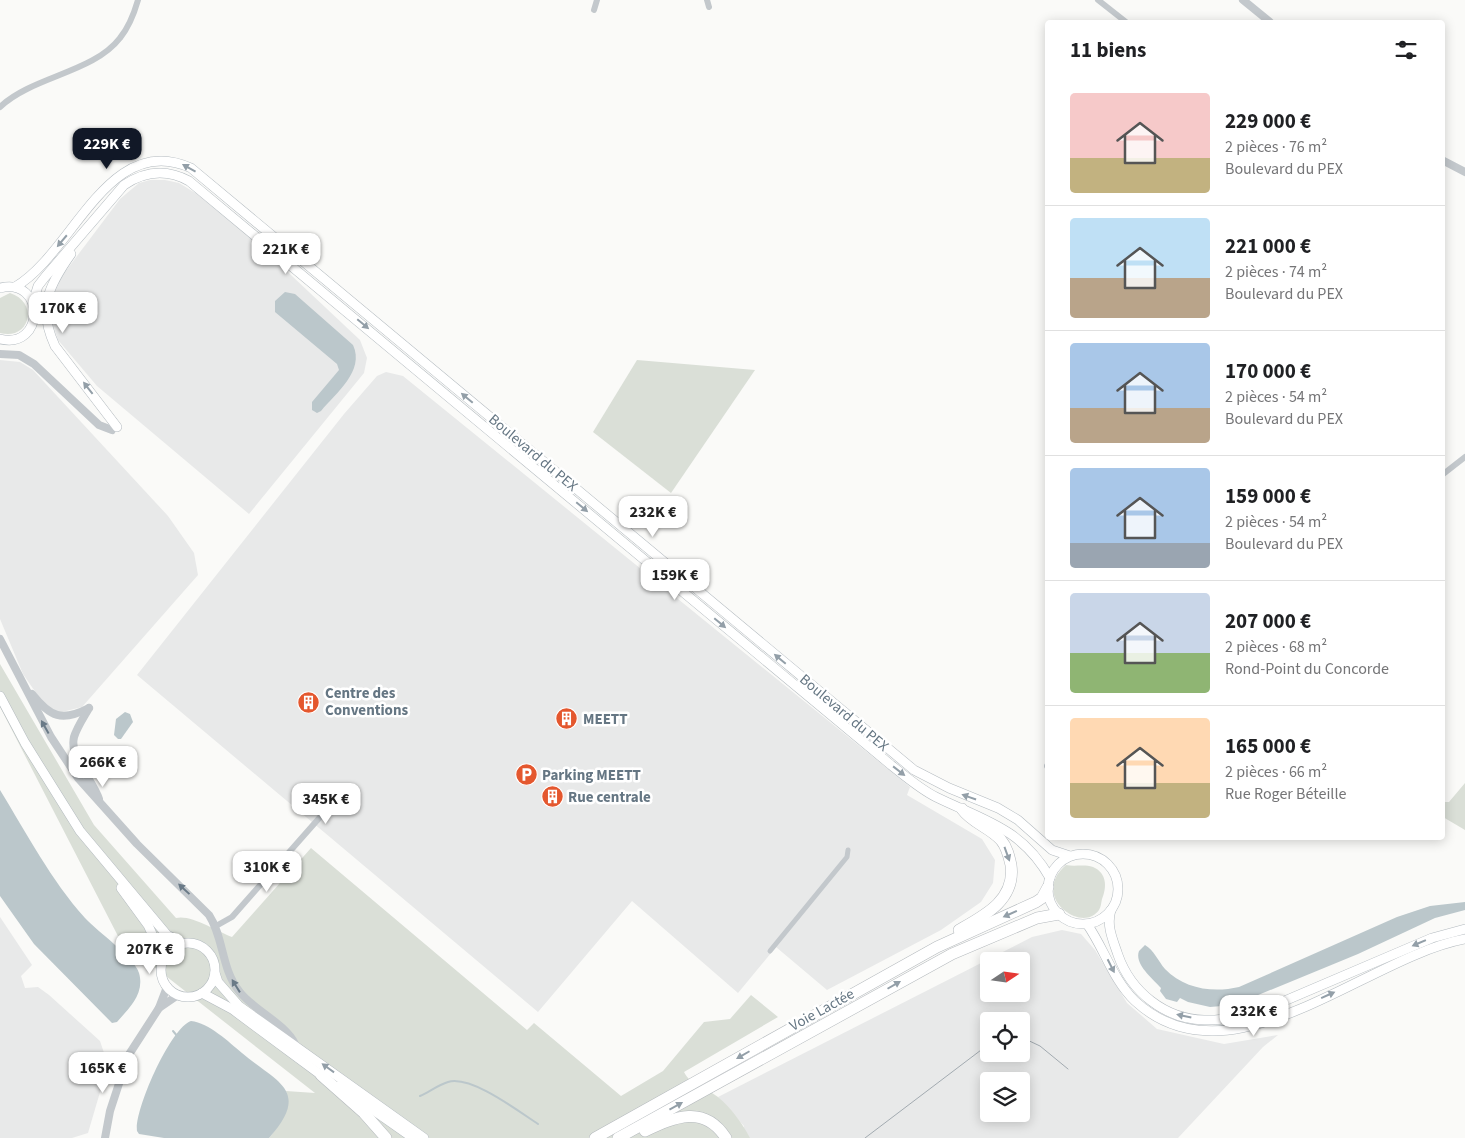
<!DOCTYPE html>
<html lang="fr">
<head>
<meta charset="utf-8">
<style>
  body { margin:0; font-family:"Source Sans 3",sans-serif; background:#f2f2f2; color:#202124; height:100vh; display:flex; flex-direction:column; font-size:19px; white-space:nowrap }
  * { box-sizing:border-box; margin:0 }
  p { font-size:16px; color:#757577 }
  .icon { flex:none; width:28px; height:28px; fill:none; stroke:currentColor; stroke-width:2; stroke-linecap:round; stroke-linejoin:round }
  .map { position:relative; flex:1; overflow:hidden }
  .details { position:absolute; left:1045px; top:20px; width:400px; height:820px; display:flex; flex-direction:column; background:#fff; border-radius:5px; box-shadow:0 2px 12px #0003 }
  .details>* { flex:none }
  .needle { width:32px; rotate:77deg }
  .tools { position:absolute; left:980px; top:952px; display:grid; gap:10px }
  .tools a { display:grid; place-items:center; width:50px; height:50px; border-radius:5px; background:#fff; box-shadow:0 2px 12px #0003; font-size:25px }
  .price { position:absolute; translate:-50% -42px; padding:0 11px; border-radius:10px; background:#fff; color:#222; font-size:16px; line-height:32px; filter:drop-shadow(0 1px 2px #0008) }
  .price::after { content:''; position:absolute; left:50%; top:30px; width:15px; height:11px; margin-left:-8px; background:inherit; clip-path:polygon(0 0,100% 0,50% 100%) }
  .price.active { background:#111827; color:#fff }
  ul { padding:0; list-style:none }
  li { display:flex; align-items:center; gap:15px; height:125px; padding:0 25px }
  li+li { border-top:1px solid #e0e0e0 }
  li span { display:grid; place-items:center; flex:none; width:140px; height:100px; border-radius:5px; color:#555 }
  li>.icon { margin-inline-start:auto }
  span .icon { width:60px; height:60px; fill:#fffc; stroke-width:1 }
  li b { font-size:21px }
  h2 { display:flex; justify-content:space-between; align-items:center; height:60px; padding:0 25px; font-size:21px }
  .map>svg:first-child { display:block }
</style>
</head>
<body>
<div class="map">
<svg width="1465" height="1138" viewBox="0 0 1465 1138">
  <rect width="100%" height="100%" fill="#fafaf8"/>
  <g fill="#e8e9e9" fill-rule="evenodd">
    <path d="M150,180h15l14,3 18,11 61,50 102,96 7,18 -3,15 -115,141 -152,-128 -39,-46 -6,-17 -1,-22 11,-25 58,-77 19,-16z"/>
    <path d="M0,360l20,2 13,8 135,146 26,37 4,22 -116,132 -24,6 -15,-10 -20,-29 -23,-55z"/>
    <path d="M386,372l17,4 507,411 -3,8 75,44 13,21 -2,23 -12,19 -40,28 -114,60 -51,-43 -38,46 -106,-92 -94,111 -401,-337 207,-261 33,-38z"/>
    <path d="M0,917l32,48 -11,11 4,12 13,-1 11,8 51,46 8,24 -20,68 -16,5h-72z"/>
    <path d="M1062,930l19,4 14,16 32,53 30,26 67,15 54,-9 -15,12 -85,91h-435l1,-12 -26,-29 314,-160zM989,961h32v33h-32zM989,1021h32v33h-32zM989,1081h32v33h-32z"/>
  </g>
  <g fill="#dadfd7">
    <path d="M10,293c30,10 19,48 -10,40v-35z"/>
    <path d="M637,360l118,10 -84,123 -78,-61z"/>
    <path d="M0,664l94,161 82,93c14,-4 41,13 56,19l79,-89 216,182 7,-7 87,73 42,-25 41,-49 26,-3 21,-24 27,22 -94,55c7,14 23,16 34,25 13,11 25,27 32,41h-481c10,-11 20,-32 17,-47l29,2 -195,-153 -120,-233z"/>
    <path d="M1465,783v47l-22,-13 -1,-15h7z"/>
    <path d="M1066,865c9,2 18,-1 27,2 14,6 14,20 9,32 -1,4 -1,8 -3,11 -13,18 -41,2 -45,-15 -3,-13 3,-22 12,-30z"/>
  </g>
  <g fill="#bbc7cb">
    <path d="M285,292l10,2 58,51c12,26 -17,48 -32,66l-4,2 -5,-3v-8l27,-32 -2,-6 -62,-52v-11z"/>
    <path d="M125,712l5,2 3,8 -12,17h-3l-4,-4 2,-16z"/>
    <path d="M0,790c27,44 51,90 85,128 13,14 50,40 54,55 6,21 -10,35 -22,49l-5,1 -78,-79 -34,-48z"/>
    <path d="M1465,902v8l-30,8 -77,36 -124,51 -24,2 -22,-5 -8,-4 -3,4 -11,-3 -6,-8 1,-3c-8,-9 -27,-24 -22,-37l6,-6c9,5 13,16 20,24 19,20 48,24 74,18l158,-70 33,-11z"/>
    <path d="M191,1021c18,2 38,21 51,32 34,29 70,37 27,85h-105l-25,-4 -2,-3c-3,-21 34,-104 54,-110z"/>
  </g>
  <g fill="none" stroke-linecap="round" stroke-linejoin="round">
    <g stroke="#bbc7cb" stroke-width="2">
      <path d="M173,1031l5,6"/>
      <path d="M420,1096c9,-4 18,-11 28,-14 23,-7 70,29 90,42"/>
    </g>
    <defs>
      <g id="secondary">
        <path d="M71,254c-22,31 -34,54 -16,92l62,81"/>
        <path d="M15,287c58,-33 93,-157 176,-119l723,602 35,18 49,20 20,12 34,30 18,6"/>
        <path d="M0,288c46,-11 45,62 0,51"/>
        <path d="M33,302l5,-16 7,-9 79,-92c21,-14 43,-16 65,-4l702,584c14,11 29,24 45,32 47,23 86,31 114,81"/>
        <path d="M0,696l25,47 55,88 87,104 15,8"/>
        <circle cx="1083" cy="889" r="35"/>
        <path d="M121,888l27,37 15,33"/>
        <path d="M1111,910c-5,16 2,30 7,45 13,37 47,64 86,65 22,1 44,-5 64,-12l164,-70 33,-9"/>
        <path d="M1087,924c17,24 26,56 48,77 95,88 231,-44 330,-62"/>
        <circle cx="188" cy="970" r="27"/>
        <path d="M215,973l3,9 21,24 185,132"/>
        <path d="M202,993l30,16 93,69"/>
        <path d="M339,1086l74,52"/>
      </g>
      <g id="trunk">
        <path d="M959,930c25,-14 57,-30 52,-65 -2,-9 -4,-18 -10,-25 -12,-13 -29,-17 -39,-31"/>
        <path d="M321,1075l43,38 22,25"/>
        <path d="M645,1131c30,-14 59,-27 81,7"/>
        <path d="M595,1138l342,-191 99,-45 6,-4 6,-11"/>
        <path d="M618,1138l334,-184 85,-36 22,-4"/>
      </g>
    </defs>
    <use href="#secondary" stroke="#b3babf" stroke-width="10"/>
    <use href="#trunk" stroke="#b4b9bd" stroke-width="12"/>
    <path stroke="#c3c8cc" stroke-width="5" d="M770,951l77,-94 1,-7"/>
    <g stroke="#c3c8cc" stroke-width="6">
      <path d="M707,0l2,7"/>
      <path d="M1098,0l28,22"/>
      <path d="M594,10l3,-10"/>
      <path d="M0,107c33,-31 93,-34 120,-69 9,-11 14,-24 18,-38"/>
      <path d="M1442,475l23,-18"/>
      <path d="M1047,766h1"/>
      <path d="M216,926l16,-9 104,-118"/>
    </g>
    <g stroke="#c3c8cc" stroke-width="8">
      <path d="M1243,0l27,22"/>
      <path d="M1442,160l23,12"/>
      <path d="M0,354l19,1 15,9 65,61 13,5"/>
      <path d="M0,639l51,98 27,41 59,66 72,71c15,23 12,53 30,76 14,19 46,32 56,53"/>
      <path d="M32,694c18,23 30,28 57,14"/>
      <path d="M89,708c-5,9 -12,19 -15,29 -5,22 19,42 25,62"/>
      <path d="M159,1008l19,-13"/>
      <path d="M105,1138l5,-27 18,-55 31,-48 8,-21"/>
    </g>
    <use href="#secondary" stroke="#fff" stroke-width="9"/>
    <use href="#trunk" stroke="#fff" stroke-width="11"/>
    <g stroke="#a2aab0" stroke-width="1">
      <path d="M1021,1037l19,9 28,23"/>
      <path d="M865,1138l124,-94"/>
    </g>
  </g>
  <defs><path id="oneway-solid" d="M-6-.8H1V-3.2L6.5 0L1 3.2V.8H-6Z" transform="scale(1.25)"/></defs>
  <g fill="#939fa8">
    <use href="#oneway-solid" transform="translate(189 168) rotate(-151)"/>
    <use href="#oneway-solid" transform="translate(62 241) rotate(130)"/>
    <use href="#oneway-solid" transform="translate(363 324) rotate(40)"/>
    <use href="#oneway-solid" transform="translate(88 388) rotate(-128)"/>
    <use href="#oneway-solid" transform="translate(467 398) rotate(-140)"/>
    <use href="#oneway-solid" transform="translate(582 507) rotate(40)"/>
    <use href="#oneway-solid" transform="translate(720 623) rotate(40)"/>
    <use href="#oneway-solid" transform="translate(780 659) rotate(-140)"/>
    <use href="#oneway-solid" transform="translate(899 771) rotate(38)"/>
    <use href="#oneway-solid" transform="translate(969 797) rotate(-161)"/>
    <use href="#oneway-solid" transform="translate(1007 854) rotate(70)"/>
    <use href="#oneway-solid" transform="translate(1010 914) rotate(156)"/>
    <use href="#oneway-solid" transform="translate(1419 943) rotate(157)"/>
    <use href="#oneway-solid" transform="translate(1111 966) rotate(63)"/>
    <use href="#oneway-solid" transform="translate(894 985) rotate(-30)"/>
    <use href="#oneway-solid" transform="translate(1328 995) rotate(-24)"/>
    <use href="#oneway-solid" transform="translate(1184 1016) rotate(-168)"/>
    <use href="#oneway-solid" transform="translate(743 1055) rotate(150)"/>
    <use href="#oneway-solid" transform="translate(328 1068) rotate(-144)"/>
    <use href="#oneway-solid" transform="translate(676 1106) rotate(-29)"/>
  </g>
  <g fill="#6a7a87">
    <use href="#oneway-solid" transform="translate(45 727) rotate(-119)"/>
    <use href="#oneway-solid" transform="translate(184 889) rotate(-137)"/>
    <use href="#oneway-solid" transform="translate(236 986) rotate(-122)"/>
  </g>
  <defs>
    <symbol id="building-disc" viewBox="-11 -11 22 22"><circle r="9.5" fill="#e4572e" stroke="#fff"/><path d="M-4-6H4V6H1V3H-1V6H-4ZM-2.5-4.3h1.7v1.8h-1.7ZM.8-4.3h1.7v1.8H.8ZM-2.5-1h1.7V.8h-1.7ZM.8-1h1.7V.8H.8Z" fill="#fff"/></symbol>
    <symbol id="parking-disc" viewBox="-11 -11 22 22"><circle r="9.5" fill="#e4572e" stroke="#fff"/><path d="M-3.5-5.5H1a3.5 3.5 0 0 1 0 7H-1V5.5H-3.5ZM-1-3.4V-.6H.8a1.4 1.4 0 0 0 0-2.8Z" fill="#fff"/></symbol>
  </defs>
  <g fill-rule="evenodd">
    <use href="#building-disc" x="296" y="690" width="25" height="25"/>
    <use href="#building-disc" x="554" y="706" width="25" height="25"/>
    <use href="#parking-disc" x="514" y="762" width="25" height="25"/>
    <use href="#building-disc" x="540" y="784" width="25" height="25"/>
  </g>
  <g text-anchor="middle" dominant-baseline="central" stroke-width="5" stroke-linejoin="round" paint-order="stroke">
    <g font-size="15" fill="#657683" stroke="#fff">
      <text transform="translate(533 453) rotate(40)">Boulevard du PEX</text>
      <text transform="translate(844 713) rotate(40)">Boulevard du PEX</text>
      <text transform="translate(822 1010) rotate(-29)">Voie Lactée</text>
    </g>
    <g font-size="15" font-weight="bold" fill="#657683" stroke="#fff" text-anchor="start">
      <text x="325" y="693">Centre des<tspan x="325" dy="17">Conventions</tspan></text>
      <text x="583" y="719">MEETT</text>
      <text x="542" y="775">Parking MEETT</text>
      <text x="568" y="797">Rue centrale</text>
    </g>
  </g>
</svg>
<div class="tools">
<a><svg class="needle" viewBox="-14 -14 28 28"><path d="M0-13l5 13h-10z" fill="#e53935"/><path d="M0 13l5-13h-10z" fill="#757577"/></svg></a>
<a><svg class="icon" aria-label="locate" viewBox="0 0 24 24"><circle cx="12" cy="12" r="6"/><path d="M12 2v4M12 18v4M2 12h4M18 12h4"/></svg></a>
<a><svg class="icon" aria-label="layers" viewBox="0 0 24 24"><path d="M12 4l9 5-9 5-9-5zM3 14l9 5 9-5"/></svg></a>
</div>
<b class="price active" style="left:107px;top:170px">229K €</b>
<b class="price" style="left:286px;top:275px">221K €</b>
<b class="price" style="left:63px;top:334px">170K €</b>
<b class="price" style="left:653px;top:538px">232K €</b>
<b class="price" style="left:675px;top:601px">159K €</b>
<b class="price" style="left:103px;top:788px">266K €</b>
<b class="price" style="left:326px;top:825px">345K €</b>
<b class="price" style="left:267px;top:893px">310K €</b>
<b class="price" style="left:150px;top:975px">207K €</b>
<b class="price" style="left:1254px;top:1037px">232K €</b>
<b class="price" style="left:103px;top:1094px">165K €</b>
<section class="details">
<h2>11 biens<svg class="icon" aria-label="filters" viewBox="0 0 24 24"><path d="M4 7h16M4 17h16"/><circle cx="9" cy="7" r="2"/><circle cx="15" cy="17" r="2"/></svg></h2>
<ul>
<li><span style="background:linear-gradient(#f6c9c9 65%,#c2b280 0)"><svg class="icon" aria-label="home" viewBox="0 0 24 24"><path d="M3 11l9-7 9 7M6 9v11h12V9"/></svg></span><div><b>229 000 €</b><p>2 pièces · 76 m²</p><p>Boulevard du PEX</p></div></li>
<li><span style="background:linear-gradient(#bfe0f5 60%,#b9a48a 0)"><svg class="icon" aria-label="home" viewBox="0 0 24 24"><path d="M3 11l9-7 9 7M6 9v11h12V9"/></svg></span><div><b>221 000 €</b><p>2 pièces · 74 m²</p><p>Boulevard du PEX</p></div></li>
<li><span style="background:linear-gradient(#a9c7e8 65%,#b9a48a 0)"><svg class="icon" aria-label="home" viewBox="0 0 24 24"><path d="M3 11l9-7 9 7M6 9v11h12V9"/></svg></span><div><b>170 000 €</b><p>2 pièces · 54 m²</p><p>Boulevard du PEX</p></div></li>
<li><span style="background:linear-gradient(#a9c7e8 75%,#9aa5b1 0)"><svg class="icon" aria-label="home" viewBox="0 0 24 24"><path d="M3 11l9-7 9 7M6 9v11h12V9"/></svg></span><div><b>159 000 €</b><p>2 pièces · 54 m²</p><p>Boulevard du PEX</p></div></li>
<li><span style="background:linear-gradient(#c9d6e8 60%,#8fb573 0)"><svg class="icon" aria-label="home" viewBox="0 0 24 24"><path d="M3 11l9-7 9 7M6 9v11h12V9"/></svg></span><div><b>207 000 €</b><p>2 pièces · 68 m²</p><p>Rond-Point du Concorde</p></div></li>
<li><span style="background:linear-gradient(#ffd9b3 65%,#c2b280 0)"><svg class="icon" aria-label="home" viewBox="0 0 24 24"><path d="M3 11l9-7 9 7M6 9v11h12V9"/></svg></span><div><b>165 000 €</b><p>2 pièces · 66 m²</p><p>Rue Roger Béteille</p></div></li>
</ul>
</section>
</div>
</body>
</html>
